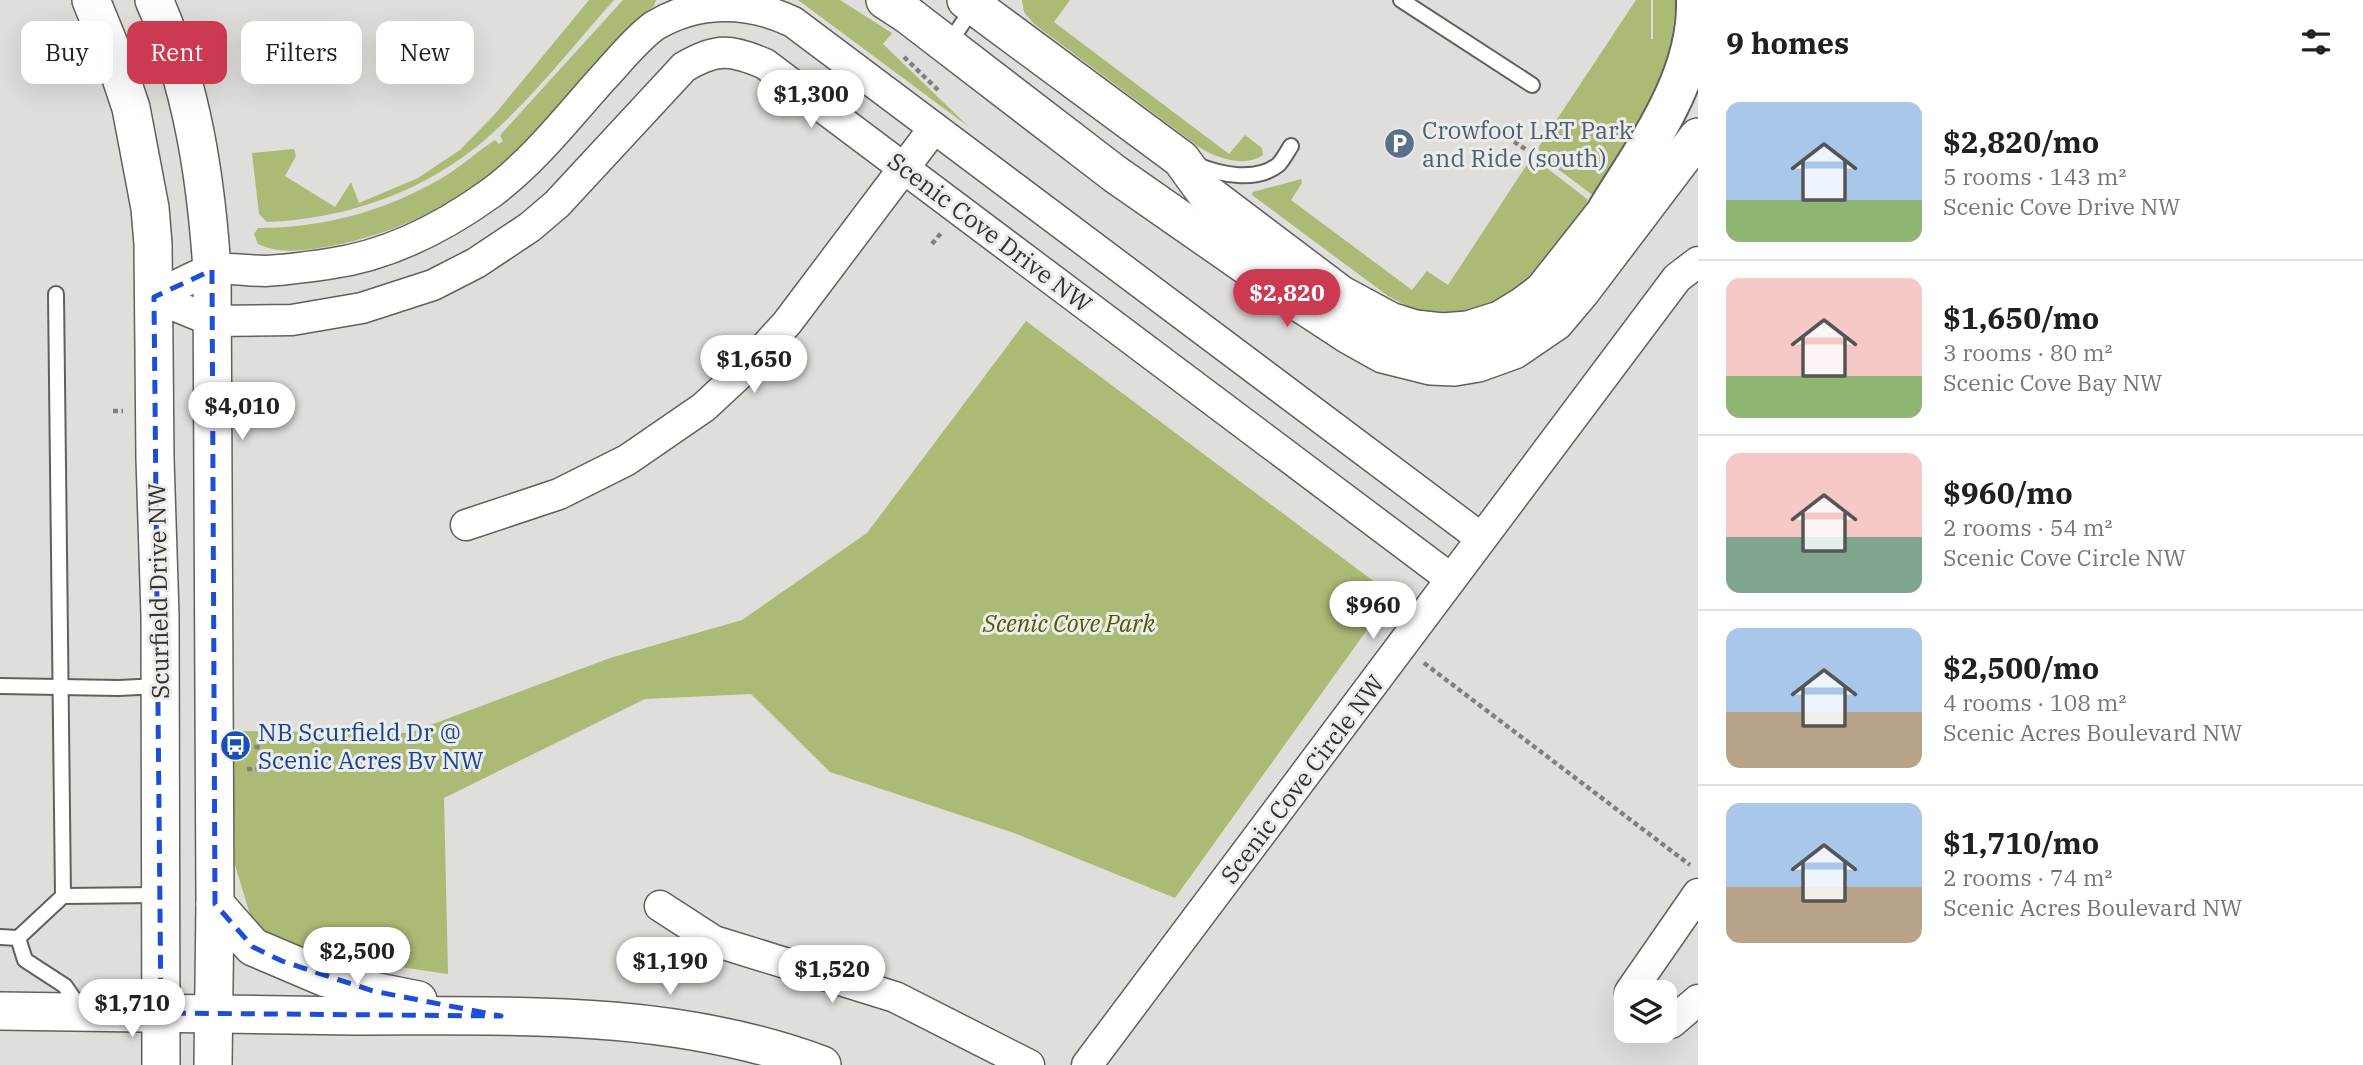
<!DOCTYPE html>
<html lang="en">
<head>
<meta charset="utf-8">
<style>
  body { margin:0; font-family:"IBM Plex Serif",serif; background:#f6f6f6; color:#202124; height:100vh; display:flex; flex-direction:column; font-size:26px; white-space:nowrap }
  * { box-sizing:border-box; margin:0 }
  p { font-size:23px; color:#757577 }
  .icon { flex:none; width:38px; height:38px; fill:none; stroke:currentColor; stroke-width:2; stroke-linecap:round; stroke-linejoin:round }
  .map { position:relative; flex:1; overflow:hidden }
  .details { display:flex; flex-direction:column; background:#fff; width:665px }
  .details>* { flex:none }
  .top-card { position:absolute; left:21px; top:21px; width:665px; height:63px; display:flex; gap:14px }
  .fabs { position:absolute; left:1614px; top:980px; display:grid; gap:14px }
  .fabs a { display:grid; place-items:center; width:63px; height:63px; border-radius:14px; background:#fff; box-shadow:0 7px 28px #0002; font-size:35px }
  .price { position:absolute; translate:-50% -60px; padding:0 16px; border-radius:24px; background:#fff; color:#222; font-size:23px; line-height:46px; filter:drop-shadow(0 2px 4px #0008) }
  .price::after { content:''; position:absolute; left:50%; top:42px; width:21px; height:16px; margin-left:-10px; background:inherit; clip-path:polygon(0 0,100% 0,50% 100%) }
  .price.current { background:#cb3a51; color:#fff }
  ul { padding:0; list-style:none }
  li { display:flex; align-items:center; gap:21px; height:175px; padding:0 28px }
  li+li { border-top:2px solid #e0e0e0 }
  li span { display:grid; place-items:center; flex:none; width:196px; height:140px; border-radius:14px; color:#555 }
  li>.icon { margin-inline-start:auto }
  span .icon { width:84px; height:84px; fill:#fffc; stroke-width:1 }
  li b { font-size:30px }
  h2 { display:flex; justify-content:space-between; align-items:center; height:84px; padding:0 28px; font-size:30px }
  .pill { padding:0 24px; border-radius:14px; background:#fff; box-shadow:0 7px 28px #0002; font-size:24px; line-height:63px }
  .pill.current { background:#cb3a51; color:#fff }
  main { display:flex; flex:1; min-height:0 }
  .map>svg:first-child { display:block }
</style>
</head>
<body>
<main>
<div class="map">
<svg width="1698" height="1065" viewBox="0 0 1698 1065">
  <rect width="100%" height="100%" fill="#dfdedb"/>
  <g fill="#abba74">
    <path d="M589,0h25c-43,48 -89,108 -139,148 -60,47 -133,71 -208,74l-8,-8 -7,-61 42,-4 2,7 -11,20 50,31 16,-25 8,21 59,-25 42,-28 35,-36z"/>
    <path d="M623,0h33l-2,6 -14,11c-16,24 -41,46 -60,67 -21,22 -40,46 -61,67 -52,48 -118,82 -188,95 -23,4 -50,9 -73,-2l-4,-10 4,-6c65,0 128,-17 184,-50 19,-11 34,-26 53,-38l4,4 4,-3 -3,-5 2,-3z"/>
    <path d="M798,0h42l52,33 -9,11 86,83z"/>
    <path d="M1022,0h48l-16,22 175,132 16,-19 17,13 1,7c-18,13 -47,3 -64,-8l-165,-123 -10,-12z"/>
    <path d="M1636,0h15v39h2v-39h23l-5,46 -13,46 -57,100 -10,2 -49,-37 -4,-9z"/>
    <path d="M1530,160l9,2 48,37 1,10 -53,68 -50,33 -48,5 -28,-8 -21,-11 -136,-101 1,-3 48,-13 1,4 -11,17 121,90 15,-19 21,14z"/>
    <path d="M1026,321l366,274 -217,303 -161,-65 -184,-61 -79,-78 -106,5 -201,99 4,176 -117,-17 -54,-18 -25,-18 -17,-56 -3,-134 177,2 201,-75 132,-38 125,-87z"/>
  </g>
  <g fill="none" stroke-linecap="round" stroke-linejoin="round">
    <defs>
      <g id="service">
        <path d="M1401,0l131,85"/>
        <path d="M948,45l26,-39"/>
        <path d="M1197,165c24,10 59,17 81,0 5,-5 9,-13 13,-19"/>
        <path d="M56,294l7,602"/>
        <path d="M0,686l119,2 40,-2"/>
        <path d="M0,937l18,1 45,-42 96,-1"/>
        <path d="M18,938l7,22 40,26 15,22"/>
      </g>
      <g id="minor">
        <path d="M154,297c17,-8 40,-22 58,-27 16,-3 36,1 53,1 21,-1 42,-4 63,-7 59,-8 116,-37 163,-71 43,-32 76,-75 111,-114 17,-18 32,-38 52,-53 43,-26 93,-26 139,-4l688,516"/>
        <path d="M154,297l58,24 80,-1 70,-12 71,-23 43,-22 54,-36 27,-23 127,-137c32,-19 47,-18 81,-3l686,515"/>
        <path d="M466,525l93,-31 68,-34 77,-53 43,-40 40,-44 147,-195"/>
        <path d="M660,906l54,35 181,56 134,68"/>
        <path d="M1630,992l68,-98"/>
        <path d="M1664,1019l7,4 27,-23"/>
        <path d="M1087,1065l590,-787 21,-16"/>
      </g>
      <g id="tertiary">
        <path d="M91,0l22,54 18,54 19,100 3,36 2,215 5,156 1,450"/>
        <path d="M154,0c38,85 52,178 58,270l3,634 -2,161"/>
        <path d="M885,0l23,15 207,159 185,129 49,32 34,19 48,12 23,1 24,-4 36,-13 41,-28 27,-32 116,-153"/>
        <path d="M966,0l215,159 24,33 135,102 50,27 25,8 27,3 26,-2 32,-10 23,-14 20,-15 64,-81"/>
        <path d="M215,904l38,43 73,31 47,13 45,9"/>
        <path d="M0,1011c118,1 237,4 355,5 157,0 318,-7 467,49"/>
      </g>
      <path id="motorway" d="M1607,210c39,-64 91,-131 89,-210"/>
    </defs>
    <use href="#service" stroke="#61605d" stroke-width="18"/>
    <use href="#minor" stroke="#61605d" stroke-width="33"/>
    <use href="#tertiary" stroke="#61605d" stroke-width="40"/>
    <use href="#motorway" stroke="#61605d" stroke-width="42"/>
    <g stroke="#81807e" stroke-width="4.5" stroke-dasharray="5 3.5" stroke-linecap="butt">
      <path d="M904,57l34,33"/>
      <path d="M1500,132l34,23"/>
      <path d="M932,244l9,-11"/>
      <path d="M113,411h10"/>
      <path d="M1424,663l266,202"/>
      <path d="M246,747h14"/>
      <path d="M247,769h13"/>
    </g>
    <use href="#service" stroke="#fff" stroke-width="14"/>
    <use href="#minor" stroke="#fff" stroke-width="30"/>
    <use href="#tertiary" stroke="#fff" stroke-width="37"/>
    <use href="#motorway" stroke="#fff" stroke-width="38"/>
  </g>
  <path fill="none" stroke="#1d4ed8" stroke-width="5" stroke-dasharray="14 9" stroke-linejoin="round" d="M212,270l3,634 38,43 29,14 91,30 128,25 -340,-3 -7,-716z"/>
  <defs>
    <symbol id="parking-disc" viewBox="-11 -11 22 22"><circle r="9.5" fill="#5c6f8a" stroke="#ecece8"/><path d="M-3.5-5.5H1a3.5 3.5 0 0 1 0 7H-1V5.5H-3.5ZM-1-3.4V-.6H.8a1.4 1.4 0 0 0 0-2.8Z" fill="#fff"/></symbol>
    <symbol id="bus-disc" viewBox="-11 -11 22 22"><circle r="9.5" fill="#1a4fb4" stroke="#ecece8"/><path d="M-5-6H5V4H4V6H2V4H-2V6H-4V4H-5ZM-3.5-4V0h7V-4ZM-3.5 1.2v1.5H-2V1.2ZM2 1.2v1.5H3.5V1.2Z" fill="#fff"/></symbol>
  </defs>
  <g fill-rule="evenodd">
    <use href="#parking-disc" x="1382" y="126" width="35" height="35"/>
    <use href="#bus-disc" x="218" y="728" width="35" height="35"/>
  </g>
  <g text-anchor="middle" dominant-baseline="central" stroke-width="6" stroke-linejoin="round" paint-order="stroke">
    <g font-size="24" fill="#4e5e75" stroke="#ecece8" text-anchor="start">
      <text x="1422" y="130">Crowfoot LRT Park<tspan x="1422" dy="28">and Ride (south)</tspan></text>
    </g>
    <g font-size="24" fill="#323130" stroke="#ecece8">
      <text transform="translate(990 232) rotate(37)">Scenic Cove Drive NW</text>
      <text transform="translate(158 591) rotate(-91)">Scurfield Drive NW</text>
      <text transform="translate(1302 779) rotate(-53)">Scenic Cove Circle NW</text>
    </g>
    <g font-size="24" font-style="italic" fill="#4e5b00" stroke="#ecece8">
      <text x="1069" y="623">Scenic Cove Park</text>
    </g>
    <g font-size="24" fill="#164399" stroke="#ecece8" text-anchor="start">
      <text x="258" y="732">NB Scurfield Dr @<tspan x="258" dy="28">Scenic Acres Bv NW</tspan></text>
    </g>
  </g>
</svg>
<div class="fabs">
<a><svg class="icon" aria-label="layers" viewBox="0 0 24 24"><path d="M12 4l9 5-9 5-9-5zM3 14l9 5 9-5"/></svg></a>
</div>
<b class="price" style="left:811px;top:130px">$1,300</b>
<b class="price current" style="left:1287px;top:329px">$2,820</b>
<b class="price" style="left:754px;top:395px">$1,650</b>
<b class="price" style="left:242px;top:442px">$4,010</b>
<b class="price" style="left:1373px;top:641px">$960</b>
<b class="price" style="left:357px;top:987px">$2,500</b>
<b class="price" style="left:670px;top:997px">$1,190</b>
<b class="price" style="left:832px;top:1005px">$1,520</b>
<b class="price" style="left:132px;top:1039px">$1,710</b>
<div class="top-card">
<a class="pill">Buy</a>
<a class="pill current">Rent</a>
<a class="pill">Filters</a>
<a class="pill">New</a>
</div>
</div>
<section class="details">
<h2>9 homes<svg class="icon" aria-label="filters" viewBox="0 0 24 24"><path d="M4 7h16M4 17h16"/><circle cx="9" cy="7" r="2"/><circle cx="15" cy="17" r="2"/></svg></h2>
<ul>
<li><span style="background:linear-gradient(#a9c7e8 70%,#8fb573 0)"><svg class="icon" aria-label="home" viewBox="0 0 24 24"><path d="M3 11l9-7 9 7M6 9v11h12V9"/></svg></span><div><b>$2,820/mo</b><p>5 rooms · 143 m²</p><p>Scenic Cove Drive NW</p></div></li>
<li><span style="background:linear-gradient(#f6c9c9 70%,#8fb573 0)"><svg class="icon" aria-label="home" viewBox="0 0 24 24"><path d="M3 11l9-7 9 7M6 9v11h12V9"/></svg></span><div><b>$1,650/mo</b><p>3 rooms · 80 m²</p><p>Scenic Cove Bay NW</p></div></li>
<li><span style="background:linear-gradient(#f6c9c9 60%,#7fa58c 0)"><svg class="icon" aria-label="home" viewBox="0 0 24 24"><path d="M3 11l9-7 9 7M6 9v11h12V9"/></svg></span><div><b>$960/mo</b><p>2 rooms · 54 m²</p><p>Scenic Cove Circle NW</p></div></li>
<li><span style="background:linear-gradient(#a9c7e8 60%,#b9a48a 0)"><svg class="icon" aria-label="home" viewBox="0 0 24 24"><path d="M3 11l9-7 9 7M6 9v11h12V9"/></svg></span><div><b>$2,500/mo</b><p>4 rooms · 108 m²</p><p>Scenic Acres Boulevard NW</p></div></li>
<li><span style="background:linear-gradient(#a9c7e8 60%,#b9a48a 0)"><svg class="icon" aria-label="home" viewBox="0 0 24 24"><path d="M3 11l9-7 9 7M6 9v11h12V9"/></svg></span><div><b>$1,710/mo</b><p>2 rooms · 74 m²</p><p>Scenic Acres Boulevard NW</p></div></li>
</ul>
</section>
</main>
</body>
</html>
